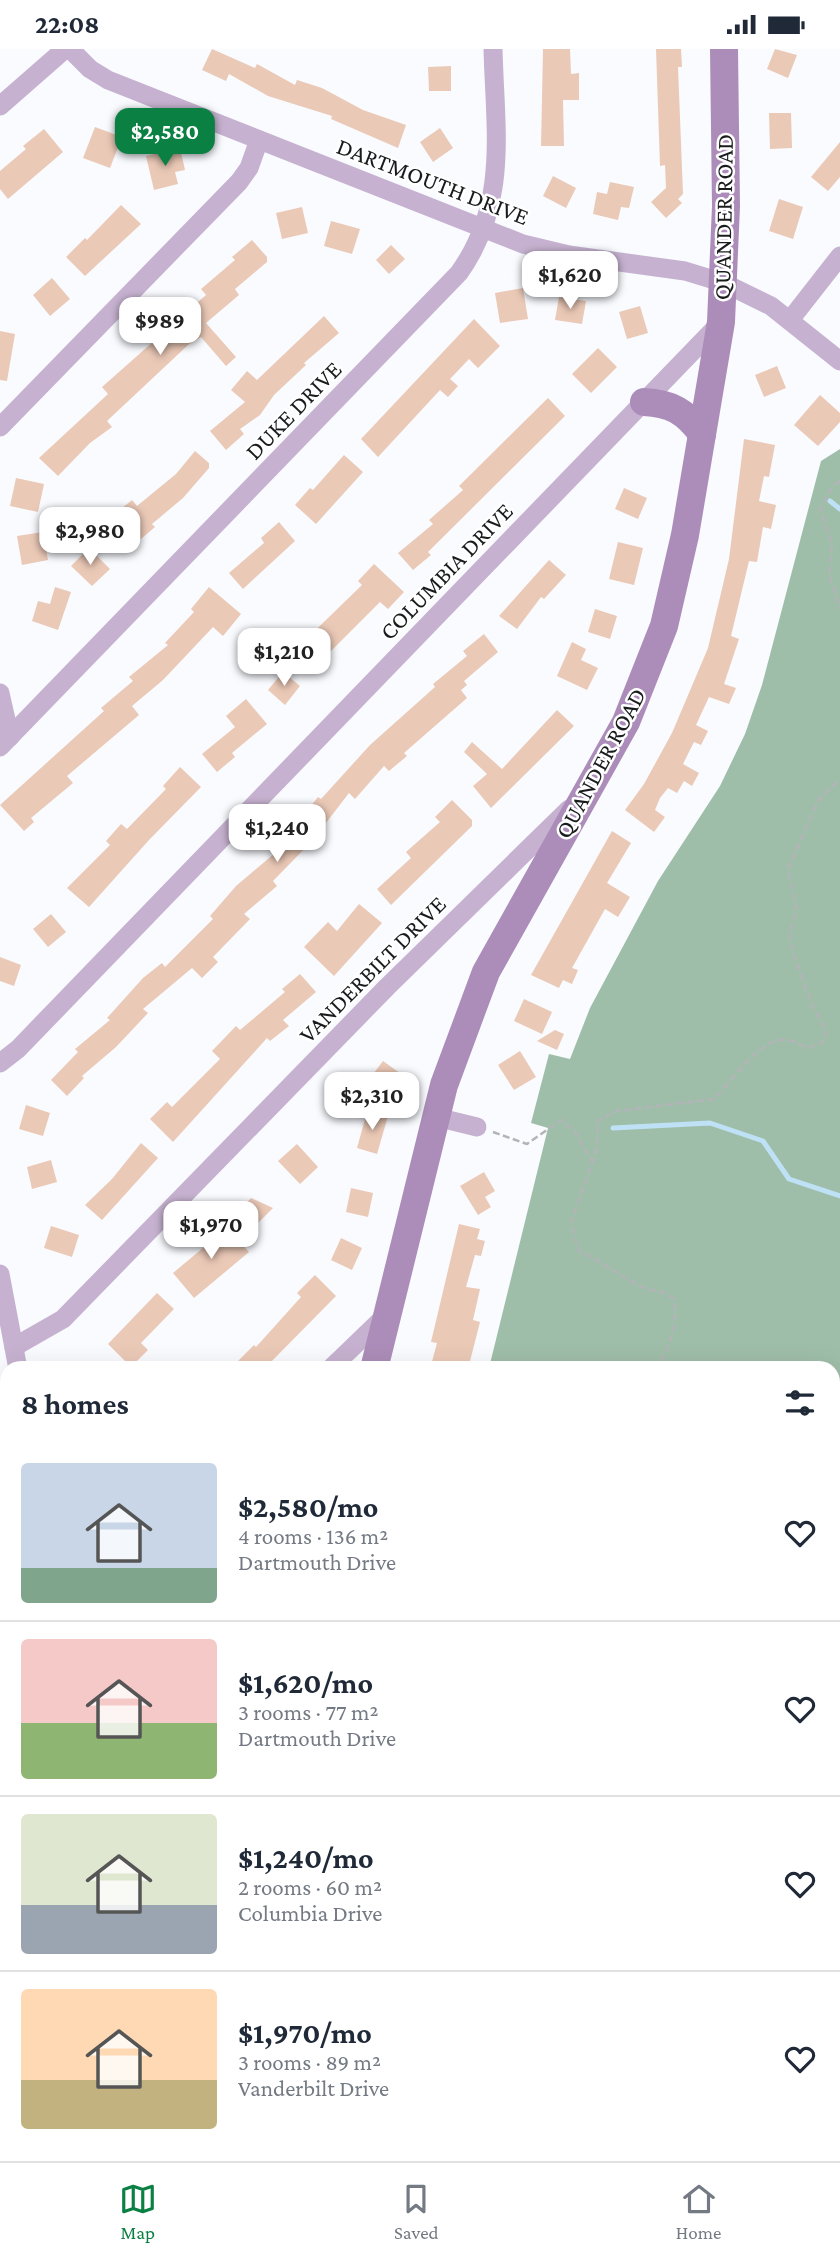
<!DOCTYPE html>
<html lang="en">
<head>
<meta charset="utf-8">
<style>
  body { margin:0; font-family:"Crimson Pro",serif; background:#f2f2f3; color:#1f2937; height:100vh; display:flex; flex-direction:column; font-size:26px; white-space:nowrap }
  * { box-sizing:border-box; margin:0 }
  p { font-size:23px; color:#747a83 }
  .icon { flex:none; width:38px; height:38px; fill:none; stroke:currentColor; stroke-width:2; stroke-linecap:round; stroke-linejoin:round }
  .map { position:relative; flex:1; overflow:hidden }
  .drawer { position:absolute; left:0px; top:1312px; width:840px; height:800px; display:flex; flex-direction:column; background:#fff; border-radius:21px 21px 0 0; box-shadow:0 7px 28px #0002 }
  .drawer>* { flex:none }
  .price { position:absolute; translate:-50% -60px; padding:0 16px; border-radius:14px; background:#fff; color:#222; font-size:23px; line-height:46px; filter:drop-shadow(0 2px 4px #0008) }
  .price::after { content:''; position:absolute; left:50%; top:42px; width:21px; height:16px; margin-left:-10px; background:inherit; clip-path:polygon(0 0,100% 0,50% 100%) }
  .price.selected { background:#0b8043; color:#fff }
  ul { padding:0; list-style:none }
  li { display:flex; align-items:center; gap:21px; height:175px; padding:0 21px }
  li+li { border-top:2px solid #e0e1e3 }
  li span { display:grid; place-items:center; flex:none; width:196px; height:140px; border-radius:7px; color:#555 }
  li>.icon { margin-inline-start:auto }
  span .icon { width:84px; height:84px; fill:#fffc; stroke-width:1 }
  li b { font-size:30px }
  h2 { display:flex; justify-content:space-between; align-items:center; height:84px; padding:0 21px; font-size:30px }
  .status { display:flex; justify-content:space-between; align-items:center; height:49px; padding:0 35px; background:#fff; direction:ltr }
  .status svg { height:19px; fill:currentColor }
  .dock { display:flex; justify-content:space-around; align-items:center; height:98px; border-top:2px solid #e0e1e3; background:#fff; font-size:19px; color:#747a83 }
  .dock a { display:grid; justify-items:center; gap:4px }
  .dock .selected { color:#0b8043 }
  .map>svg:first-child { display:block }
</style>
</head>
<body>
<div class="status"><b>22:08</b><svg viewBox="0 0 49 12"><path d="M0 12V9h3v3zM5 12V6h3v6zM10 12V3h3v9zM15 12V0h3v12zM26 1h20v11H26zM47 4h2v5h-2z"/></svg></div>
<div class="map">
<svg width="840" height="2112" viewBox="0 0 840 2112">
  <rect width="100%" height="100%" fill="#f9fbff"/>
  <path fill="#9fbea9" d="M840,400v1344l-7,5v-429l-344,-1 59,-240 -17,-5 18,-69 21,5 20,-51 68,-127 62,-95 25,-52 17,-49 59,-224z"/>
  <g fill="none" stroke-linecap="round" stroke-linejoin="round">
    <g stroke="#bfe1f5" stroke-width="5">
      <path d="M830,452l10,8"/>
      <path d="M613,1079l97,-5 53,18 26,38 51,17"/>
    </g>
  </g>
  <g fill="#ebc9b7">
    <path d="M212,0l43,19 2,-4 38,21 2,-5 25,8 41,22 43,15 -8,23 -67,-29 1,-3 -64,-20 -39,-22 -3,7 -24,-11z"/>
    <path d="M543,0h27l1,25 8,-1v27h-16l1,46h-23z"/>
    <path d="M656,0h25l1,18h-4l5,127 -5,5 4,4 -16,15 -15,-16 15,-14 -1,-23 -5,1z"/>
    <path d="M775,0l22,6 -9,23 -21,-9z"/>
    <path d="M451,17v25h-22l-1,-24z"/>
    <path d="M769,64h22l1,35 -22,1z"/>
    <path d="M95,78l27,10 -12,31 -27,-10z"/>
    <path d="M440,79l13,20 -20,14 -13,-20z"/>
    <path d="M44,80l19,23 -55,47 -8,-10v-18l26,-22 -3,-3z"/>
    <path d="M840,93v35l-12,14 -17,-14z"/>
    <path d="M180,99l5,22 -10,2 3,12 -24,6 -8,-34z"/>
    <path d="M553,127l23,12 -10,20 -23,-12z"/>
    <path d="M610,133l24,5 -5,21 -8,-1 -3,13 -25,-6 4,-22 10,2z"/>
    <path d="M779,150l24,8 -10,32 -24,-8z"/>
    <path d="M121,156l20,19 -56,52 -19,-19 19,-19 2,2z"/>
    <path d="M302,158l6,26 -26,6 -6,-26z"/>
    <path d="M331,172l29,8 -8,25 -28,-8z"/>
    <path d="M252,191l15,17v5l-32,27 4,6 -33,28 30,34 -10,9 -25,-29 -13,8 -81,76 5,6 -22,16 -32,33 -19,-18 69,-64 -6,-7 104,-92 -5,-6 34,-29 -3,-3z"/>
    <path d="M391,196l14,14 -16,15 -13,-14z"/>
    <path d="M52,229l18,21 -20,17 -17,-21z"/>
    <path d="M523,239l5,31 -28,4 -5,-30z"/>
    <path d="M559,248l27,4 -4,23 -27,-4z"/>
    <path d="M640,257l8,27 -21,6 -8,-27z"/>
    <path d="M324,267l15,17 -35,30 2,2 -32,30 -14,20 -20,14 4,5 -18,16 -16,-19 35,-29 -14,-12 16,-19 10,9z"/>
    <path d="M474,270l26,27 -22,22 -9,-9 -19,20 8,7 -10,11 -8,-7 -62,67 -17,-18z"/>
    <path d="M0,282l15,3 -8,47 -7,-1z"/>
    <path d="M598,299l19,19 -26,26 -19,-19z"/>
    <path d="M777,317l9,22 -22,9 -9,-22z"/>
    <path d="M820,346l20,18v9l-22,24 -24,-21z"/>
    <path d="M548,349l17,18 -137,136 3,3 -18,15 -15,-17 35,-29 -4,-4 34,-30 -4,-4z"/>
    <path d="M744,390l31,6 -6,32 -5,-1 -5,25 17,4 -5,24 -8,-2 -6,35 -8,-1 -18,75 8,3 -15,45 12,4 -7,16 -20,-7 -13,28 12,6 -7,14 -7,-3 -11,22 16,9 -7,13 -8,-5 -7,12 -9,-5 -8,10 -5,12 10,7 -11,15 -29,-22 19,-26 28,-51 36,-85 21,-89z"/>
    <path d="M195,402l14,12v5l-26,30 -31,26 3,3 -26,22 -14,-17 10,-8 -9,-11 16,-13 5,6 39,-32z"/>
    <path d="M344,406l19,17 -47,52 -21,-19 15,-17 3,2z"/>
    <path d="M16,429l28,6 -6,28 -28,-6z"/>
    <path d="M624,439l23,10 -9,21 -23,-10z"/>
    <path d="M279,473l16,19 -52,48 -14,-16 35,-30 -3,-5z"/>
    <path d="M43,483l5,28 -26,5 -5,-29z"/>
    <path d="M618,493l25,6 -9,37 -25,-6z"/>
    <path d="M89,499l21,21 -18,17 -21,-20z"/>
    <path d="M549,511l17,15 -22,24 -3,-2 -24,32 -18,-13z"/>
    <path d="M374,515l30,28 -16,17 -8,-7 -68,68 -17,-20 67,-65 -4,-4z"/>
    <path d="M55,538l16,5 -13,38 -26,-9 6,-20 12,3z"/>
    <path d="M209,538l32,27 -18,22 -10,-9 -50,53 -31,26 7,9 -72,61 6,7 -42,35 3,4 -10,9 -24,-26 104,-94 -3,-3 32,-27 -4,-4 39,-32 -3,-2 29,-31 -3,-3z"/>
    <path d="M595,560l22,7 -7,23 -22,-7z"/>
    <path d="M484,585l14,18 -34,29 3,4 -6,5 6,8 -63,55 3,3 -18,15 -5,-5 -29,33 -6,-6 -37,48 -39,40 4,5 -33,28 6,5 -37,38 5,5 -16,16 -10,-10 -49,41 5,4 -32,34 -34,29 2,2 -17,18 -16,-16 27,-28 -3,-3 35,-29 -3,-2 36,-40 19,-15 3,4 48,-48 -3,-3 26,-30 39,-33 -4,-4 19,-17 28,-35 3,2 49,-54 65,-58 -2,-3 34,-28 -4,-5z"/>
    <path d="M572,593l14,7 -5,11 17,8 -11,22 -30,-14z"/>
    <path d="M283,623l17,14 -15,19 -17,-15z"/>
    <path d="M246,650l21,25 -35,29 3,4 -18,15 -15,-18 33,-27 -9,-11z"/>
    <path d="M557,661l17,16 -83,82 -18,-22 14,-12 -23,-22 8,-10 30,27z"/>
    <path d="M180,718l21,20 -52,53 -60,67 -22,-19 43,-43 -4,-4 15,-17 6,5 39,-40 -3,-3z"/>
    <path d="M452,751l20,20v6l-81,79 -14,-16 34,-31 -5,-6 34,-30 -5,-5z"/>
    <path d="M612,782l19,12 -24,40 23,14 -12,20 -13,-8 -33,59 6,2 -6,14 -9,-4 -4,8 -28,-13z"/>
    <path d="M359,855l23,19 -48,53 -30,-29 24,-25 9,9z"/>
    <path d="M51,865l15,18 -18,15 -15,-18z"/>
    <path d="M0,908l21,8 -7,21 -14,-5z"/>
    <path d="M300,925l16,18 -33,28 6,6 -19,15 -3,-3 -94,104 -23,-23 17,-17 5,5 48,-48 -8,-8 24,-25 4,4 45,-38 -3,-3z"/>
    <path d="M524,950l28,13 -10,22 -28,-13z"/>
    <path d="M555,981l9,4 -7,16 -20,-9z"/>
    <path d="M520,1002l16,26 -22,13 -16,-25z"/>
    <path d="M383,1012l21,15 -17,21 -20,-15z"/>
    <path d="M26,1056l24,8 -7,23 -24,-7z"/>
    <path d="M367,1063l21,4 -11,38 -20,-6z"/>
    <path d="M141,1094l17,15 -56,62 -17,-15 27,-26z"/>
    <path d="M297,1095l21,23 -18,17 -22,-23z"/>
    <path d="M51,1111l6,22 -25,7 -5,-22z"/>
    <path d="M484,1123l11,19 -10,6 6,10 -13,8 -18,-29z"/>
    <path d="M351,1139l22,5 -5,24 -22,-5z"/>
    <path d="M251,1149l22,10 -15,15 -16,-16z"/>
    <path d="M459,1175l21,5 -3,10 8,2 -4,15 -6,-1 -9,32 14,2 -7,31 7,2 -12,47h-38l7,-26 -6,-1z"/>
    <path d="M51,1177l28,9 -7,22 -28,-9z"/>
    <path d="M221,1177h5l23,26 -55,46 -21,-25 36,-30 -3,-3z"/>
    <path d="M341,1189l21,10 -10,22 -21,-10z"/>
    <path d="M315,1226l21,21 -72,73h-34l24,-24 2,2 45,-50 -4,-4z"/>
    <path d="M157,1244l17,16 -33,34 7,7 -17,17 -23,-23z"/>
  </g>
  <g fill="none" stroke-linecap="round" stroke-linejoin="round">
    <g stroke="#b2b4b7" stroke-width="2.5" stroke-dasharray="7 3.5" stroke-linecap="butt">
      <path d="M840,432l-8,6 -12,22 12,35 -3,31 11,33"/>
      <path d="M493,1083l34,12 34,-24 14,12 17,29"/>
      <path d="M655,1320c16,-21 22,-44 19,-70 -14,-11 -24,-7 -36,-14 -20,-11 -38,-24 -59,-34l-8,-28 26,-74 1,-29 19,-9 97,-12c16,-15 47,-64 73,-59 7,1 15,6 22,8l13,-6 5,-11 -14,-24 -20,-54 -4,-21 8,-22 -9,-41 31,-70 21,-20"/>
      <path d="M833,1407l7,-2"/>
      <path d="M833,1522h7"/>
      <path d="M833,1718l7,-7"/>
    </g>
    <g stroke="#c6b2d0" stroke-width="19">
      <path d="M70,0l20,20 18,11 415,164 46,11 116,16 39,12 47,23 69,55"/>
      <path d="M0,57l65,-57"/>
      <path d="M790,271l50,-64"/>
      <path d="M0,378l239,-245 10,-14 10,-28"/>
      <path d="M0,644l10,44"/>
      <path d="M0,698l459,-474c50,-70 36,-143 34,-224"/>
      <path d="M0,1014l18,-14 703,-727"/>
      <path d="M436,1068l41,10"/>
      <path d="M0,1225l18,95"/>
      <path d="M14,1298l49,-28 324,-332 182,-178"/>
      <path d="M330,1320l55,-53"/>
      <path d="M0,1728h7"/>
      <path d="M242,2105l5,7"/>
    </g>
    <g stroke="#ac8db9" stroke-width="28">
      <path d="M644,353c27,1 42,10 58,32"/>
      <path d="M374,1320l70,-284 42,-113 140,-250 38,-96 21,-91 36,-213 5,-116 -2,-157"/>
      <path d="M833,1780l7,-5"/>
      <path d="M575,2105l13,7"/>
    </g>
  </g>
  <g text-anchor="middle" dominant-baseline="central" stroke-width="5" stroke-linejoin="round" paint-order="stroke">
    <g font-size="24" fill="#1a1b1c" stroke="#fff">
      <text transform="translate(433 132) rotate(21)">DARTMOUTH DRIVE</text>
      <text transform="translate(723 168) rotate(-89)">QUANDER ROAD</text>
      <text transform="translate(293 361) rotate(-46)">DUKE DRIVE</text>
      <text transform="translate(446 522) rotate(-46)">COLUMBIA DRIVE</text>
      <text transform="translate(600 714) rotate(-62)">QUANDER ROAD</text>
      <text transform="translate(372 920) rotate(-45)">VANDERBILT DRIVE</text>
    </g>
  </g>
</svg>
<b class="price selected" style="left:165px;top:119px">$2,580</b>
<b class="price" style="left:570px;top:262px">$1,620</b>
<b class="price" style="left:160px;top:308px">$989</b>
<b class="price" style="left:90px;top:518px">$2,980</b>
<b class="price" style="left:284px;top:639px">$1,210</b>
<b class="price" style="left:277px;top:815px">$1,240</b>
<b class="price" style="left:372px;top:1083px">$2,310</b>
<b class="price" style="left:211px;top:1212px">$1,970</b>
<section class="drawer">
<h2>8 homes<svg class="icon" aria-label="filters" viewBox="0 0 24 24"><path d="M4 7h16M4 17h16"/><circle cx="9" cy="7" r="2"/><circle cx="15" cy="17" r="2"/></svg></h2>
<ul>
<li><span style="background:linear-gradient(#c9d6e8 75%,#7fa58c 0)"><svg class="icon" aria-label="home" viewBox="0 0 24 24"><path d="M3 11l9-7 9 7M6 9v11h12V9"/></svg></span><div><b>$2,580/mo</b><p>4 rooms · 136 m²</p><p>Dartmouth Drive</p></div><svg class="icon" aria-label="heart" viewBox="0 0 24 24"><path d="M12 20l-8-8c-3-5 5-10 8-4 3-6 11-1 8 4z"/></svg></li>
<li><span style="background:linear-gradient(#f6c9c9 60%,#8fb573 0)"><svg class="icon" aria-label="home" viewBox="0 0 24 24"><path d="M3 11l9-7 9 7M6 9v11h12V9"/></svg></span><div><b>$1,620/mo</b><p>3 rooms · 77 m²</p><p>Dartmouth Drive</p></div><svg class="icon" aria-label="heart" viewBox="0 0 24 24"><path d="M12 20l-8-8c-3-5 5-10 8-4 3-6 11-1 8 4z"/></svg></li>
<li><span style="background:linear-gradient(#dfe7d0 65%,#9aa5b1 0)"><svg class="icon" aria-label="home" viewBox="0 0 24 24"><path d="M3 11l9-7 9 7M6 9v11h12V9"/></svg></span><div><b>$1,240/mo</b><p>2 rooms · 60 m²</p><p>Columbia Drive</p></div><svg class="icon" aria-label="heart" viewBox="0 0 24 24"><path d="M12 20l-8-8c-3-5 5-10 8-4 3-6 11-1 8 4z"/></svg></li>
<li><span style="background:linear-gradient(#ffd9b3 65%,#c2b280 0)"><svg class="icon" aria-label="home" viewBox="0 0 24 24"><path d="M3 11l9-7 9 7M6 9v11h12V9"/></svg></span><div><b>$1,970/mo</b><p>3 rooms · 89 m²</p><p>Vanderbilt Drive</p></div><svg class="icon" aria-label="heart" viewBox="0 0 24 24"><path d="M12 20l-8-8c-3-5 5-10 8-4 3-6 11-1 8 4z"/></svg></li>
</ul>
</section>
</div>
<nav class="dock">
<a class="selected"><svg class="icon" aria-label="map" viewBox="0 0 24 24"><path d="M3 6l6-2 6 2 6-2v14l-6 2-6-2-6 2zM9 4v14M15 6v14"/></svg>Map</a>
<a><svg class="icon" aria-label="saved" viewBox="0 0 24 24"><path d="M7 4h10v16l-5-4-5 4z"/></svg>Saved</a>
<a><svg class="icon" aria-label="home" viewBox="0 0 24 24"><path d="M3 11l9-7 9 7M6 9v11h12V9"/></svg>Home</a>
</nav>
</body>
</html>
